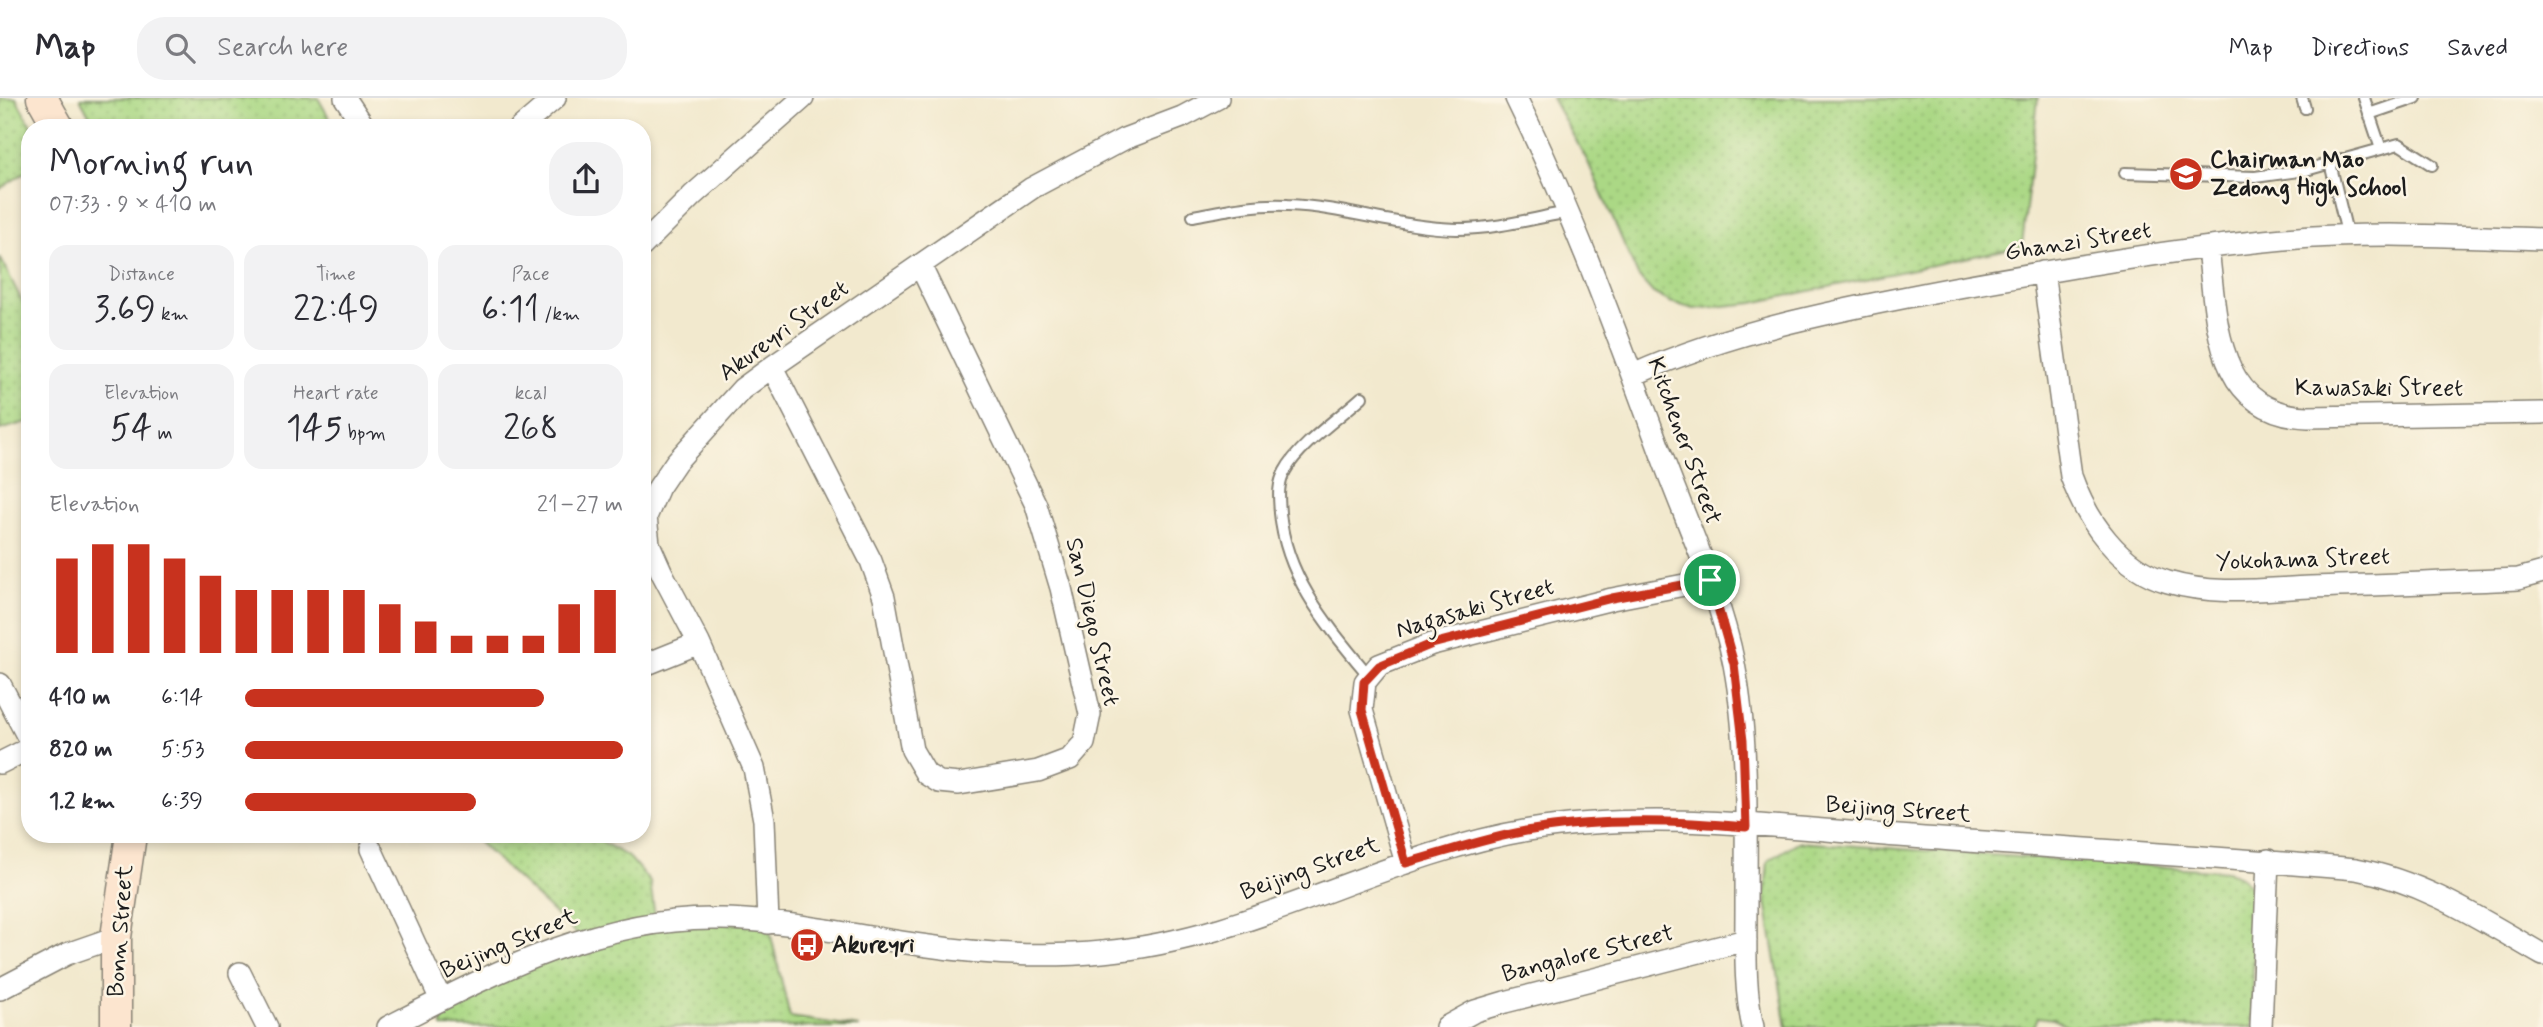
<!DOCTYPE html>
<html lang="en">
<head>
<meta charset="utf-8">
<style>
	body { margin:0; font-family:Mynerve,sans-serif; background:#f2f2f3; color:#2b2b33; height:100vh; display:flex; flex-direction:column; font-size:26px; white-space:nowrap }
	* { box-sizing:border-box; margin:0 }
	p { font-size:23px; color:#7c7c81 }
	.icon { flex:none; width:38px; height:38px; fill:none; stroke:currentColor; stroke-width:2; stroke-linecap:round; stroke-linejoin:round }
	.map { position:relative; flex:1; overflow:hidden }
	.details { position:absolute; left:21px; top:21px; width:630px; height:724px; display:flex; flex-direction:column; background:#fff; border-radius:28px; box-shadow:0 4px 10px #0003 }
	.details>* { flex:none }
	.pin { position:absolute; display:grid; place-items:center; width:60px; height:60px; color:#fff; margin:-30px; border:4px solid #fff; border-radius:50%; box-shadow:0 2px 7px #0007 }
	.round { display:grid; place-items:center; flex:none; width:74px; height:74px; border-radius:28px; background:#f2f2f3 }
	.summary { display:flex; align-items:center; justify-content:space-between; height:119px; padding:0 28px }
	h1 { font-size:38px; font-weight:600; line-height:52px }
	.figures { display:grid; grid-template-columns:repeat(3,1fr); gap:10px; height:119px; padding:7px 28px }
	.figures div { display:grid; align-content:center; border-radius:18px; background:#f2f2f3; text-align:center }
	.figures b { font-size:35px; font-weight:600 }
	.figures small { font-size:19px; font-weight:400 }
	.figures p { font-size:19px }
	.chart { height:196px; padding:14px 28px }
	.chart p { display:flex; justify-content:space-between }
	.chart svg { width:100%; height:126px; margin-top:7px; stroke:#c8321e; stroke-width:6 }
	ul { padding:0 28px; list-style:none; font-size:23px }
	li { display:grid; grid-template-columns:112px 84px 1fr; align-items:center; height:52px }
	li i { height:18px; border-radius:9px; background:#c8321e }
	header { display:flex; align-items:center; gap:42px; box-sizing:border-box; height:98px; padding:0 35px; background:#fff; border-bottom:2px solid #e1e1e2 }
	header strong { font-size:33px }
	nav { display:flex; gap:38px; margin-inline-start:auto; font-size:24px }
	.search { width:490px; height:63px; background:#f2f2f3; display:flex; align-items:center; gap:18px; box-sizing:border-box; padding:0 24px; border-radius:28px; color:#7c7c81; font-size:26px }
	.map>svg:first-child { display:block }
</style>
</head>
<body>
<header>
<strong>Map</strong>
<div class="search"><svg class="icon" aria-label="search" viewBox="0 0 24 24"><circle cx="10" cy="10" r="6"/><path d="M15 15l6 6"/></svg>Search here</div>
<nav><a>Map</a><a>Directions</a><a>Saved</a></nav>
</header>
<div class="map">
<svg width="2543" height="929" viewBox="0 0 2543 929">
	<defs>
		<pattern id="grass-dots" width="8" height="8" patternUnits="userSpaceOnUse" patternTransform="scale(1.75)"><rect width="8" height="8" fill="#abd885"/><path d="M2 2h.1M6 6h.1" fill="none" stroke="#93b972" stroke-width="1.8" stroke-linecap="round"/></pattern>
	</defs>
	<rect width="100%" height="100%" fill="#fcf5e5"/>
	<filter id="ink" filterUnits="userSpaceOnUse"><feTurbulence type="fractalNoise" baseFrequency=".0143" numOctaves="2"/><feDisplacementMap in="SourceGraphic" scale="14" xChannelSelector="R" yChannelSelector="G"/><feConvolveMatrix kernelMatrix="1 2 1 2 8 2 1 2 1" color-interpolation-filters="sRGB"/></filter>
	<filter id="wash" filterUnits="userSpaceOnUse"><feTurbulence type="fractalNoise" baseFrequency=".00686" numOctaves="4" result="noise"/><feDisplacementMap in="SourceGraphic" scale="28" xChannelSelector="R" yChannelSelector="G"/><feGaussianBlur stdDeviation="1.57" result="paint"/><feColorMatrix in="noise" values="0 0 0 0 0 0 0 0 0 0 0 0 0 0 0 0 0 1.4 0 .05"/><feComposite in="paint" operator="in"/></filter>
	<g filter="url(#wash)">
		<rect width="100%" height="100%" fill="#f2e9ce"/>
		<!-- grass -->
		<path fill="url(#grass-dots)" stroke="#647a50" stroke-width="2" d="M 0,0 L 16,0 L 32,30 L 30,30 L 30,71 L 0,91 Z
			M 80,0 L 318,0 L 335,30 L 96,30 Z
			M 1552,0 L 2038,0 L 2022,148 L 1753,205 L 1694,211 L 1670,204 L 1653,195 L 1638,178 L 1588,64 Z
			M 0,159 L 25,209 L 30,227 L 30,323 L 0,332 Z
			M 471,737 L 591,737 L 630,760 L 650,784 L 656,826 L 768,825 L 790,919 L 859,929 L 442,929 L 441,902 L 582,841 Z
			M 1798,744 L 2228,773 L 2242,780 L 2253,791 L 2253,929 L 2071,929 L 2053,921 L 2038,919 L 2034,929 L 1787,929 L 1765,798 L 1768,763 Z"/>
	</g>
	<g filter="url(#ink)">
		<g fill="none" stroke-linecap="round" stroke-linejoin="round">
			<!-- lane casing -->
			<g stroke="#878275" stroke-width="14">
				<path id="lane" d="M 2302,0 L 2305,10
					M 2364,0 L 2381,51
					M 2369,16 L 2416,0
					M 2330,65 L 2348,139
					M 2125,75 L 2255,79 L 2306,72 L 2399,46 L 2432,67
					M 1193,118 C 1225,112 1256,105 1288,107 C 1345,109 1400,130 1457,131 C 1495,131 1531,121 1568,114
					M 1362,299 C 1340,319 1298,348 1285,373 C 1277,387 1279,400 1280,415 C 1286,481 1329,529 1369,578"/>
			</g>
			<!-- street casing -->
			<g stroke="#878275" stroke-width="24">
				<path id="street" d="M 345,0 L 365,30
					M 1516,0 C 1574,117 1618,239 1663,361 C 1688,428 1720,496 1734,566 C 1749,645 1746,728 1746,808 C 1746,848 1744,890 1753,929
					M 520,30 L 555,0
					M 642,148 L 693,97 L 803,0
					M 2208,151 C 2217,221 2214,315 2308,319 L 2543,315
					M 2043,174 L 2071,378 C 2087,423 2119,470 2168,484 C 2214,498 2263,491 2310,489 C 2380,487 2449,484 2518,481 L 2543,474
					M 772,269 L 871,463 L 884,499 L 912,652 L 926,676 L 939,684 L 959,686 L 1038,673 L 1070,661 L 1084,645 L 1090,616 L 1061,490 L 1036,407 L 920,167
					M 1633,277 C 1736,231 1848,210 1959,189 C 2066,170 2175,151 2284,141 C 2370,134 2457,138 2543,141
					M 642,568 L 699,545
					M 0,586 L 30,643
					M 0,665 L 30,650
					M 371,751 L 441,902
					M 1406,765 L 1362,612 L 1365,584 L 1379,567 L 1432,546 L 1612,501 L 1710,482
					M 768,825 L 764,722 L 754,670 L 699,545 L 662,475 L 649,446 L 646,419 L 659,389 L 676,364 L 742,291 L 772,269 L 1032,90 L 1124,41 L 1182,19 L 1218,0
					M 240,875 L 267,929
					M 0,891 L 67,856 L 116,839
					M 388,929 C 493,875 600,818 721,821 C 788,822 854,838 921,847 C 981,856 1042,860 1102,854 C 1251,842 1383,756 1529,732 C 1655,712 1785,730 1912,739 C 2060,750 2208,758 2356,771 C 2425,784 2482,822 2543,857
					M 1446,929 L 1475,913 L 1505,904 L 1746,842
					M 2261,929 L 2268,762"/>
			</g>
			<!-- secondary casing -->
			<g stroke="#878275" stroke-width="33">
				<path id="secondary" d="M 42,0 L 59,30
					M 116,929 L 116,839 L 131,737"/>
			</g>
			<!-- lane -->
			<use href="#lane" stroke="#fff" stroke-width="10"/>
			<!-- street -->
			<use href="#street" stroke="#fff" stroke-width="21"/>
			<!-- secondary -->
			<use href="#secondary" stroke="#fce5cf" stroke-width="30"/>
		</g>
	</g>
	<g fill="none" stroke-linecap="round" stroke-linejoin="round" filter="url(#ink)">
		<!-- route casing -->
		<g stroke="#fff" stroke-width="14">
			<path id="route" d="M 1710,482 L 1734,566 L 1743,643 L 1746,729 C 1673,722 1599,720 1526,733 C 1486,740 1446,754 1406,765 L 1362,612 L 1364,584 L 1379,568 L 1432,546 L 1612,500 Z"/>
		</g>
		<!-- route -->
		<use href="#route" stroke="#c8321e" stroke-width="9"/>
	</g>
	<!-- icons -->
	<defs>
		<g id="school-disc" transform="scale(1.75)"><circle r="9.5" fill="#c8321e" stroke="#fcf5e5"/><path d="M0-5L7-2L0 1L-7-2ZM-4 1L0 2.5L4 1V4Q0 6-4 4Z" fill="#fff"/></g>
		<g id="bus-disc" transform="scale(1.75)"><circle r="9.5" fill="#c8321e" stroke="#fcf5e5"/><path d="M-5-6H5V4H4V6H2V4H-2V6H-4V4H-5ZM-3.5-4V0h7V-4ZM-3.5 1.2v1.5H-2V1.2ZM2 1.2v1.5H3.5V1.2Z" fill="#fff"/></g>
	</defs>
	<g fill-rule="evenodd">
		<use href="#school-disc" x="2186" y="76"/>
		<use href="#bus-disc" x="807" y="847"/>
	</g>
	<g text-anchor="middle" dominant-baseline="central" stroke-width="5" stroke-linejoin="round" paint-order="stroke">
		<!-- poi labels -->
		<g font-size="24" font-weight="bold" fill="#1c1c1c" stroke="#fcf5e5" text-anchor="start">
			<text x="2210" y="62">Chairman Mao<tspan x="2210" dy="28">Zedong High School</tspan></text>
			<text x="832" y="847">Akureyri</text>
		</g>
		<!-- street labels -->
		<g font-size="24" fill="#1c1c1c" stroke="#fcf5e5">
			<text transform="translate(2078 144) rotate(-9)">Ghanzi Street</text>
			<text transform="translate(784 233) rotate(-36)">Akureyri Street</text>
			<text x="2379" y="290">Kawasaki Street</text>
			<text transform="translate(1684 343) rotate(70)">Kitchener Street</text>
			<text transform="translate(2303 462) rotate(-2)">Yokohama Street</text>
			<text transform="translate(1475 511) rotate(-16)">Nagasaki Street</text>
			<text transform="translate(1092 524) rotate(77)">San Diego Street</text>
			<text transform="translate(1898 712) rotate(4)">Beijing Street</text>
			<text transform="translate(1310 771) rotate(-20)">Beijing Street</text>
			<text transform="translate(121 833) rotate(-86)">Bonn Street</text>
			<text transform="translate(509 846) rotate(-23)">Beijing Street</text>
			<text transform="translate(1588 856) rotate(-14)">Bangalore Street</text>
		</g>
	</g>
</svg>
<div class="pin" style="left:1710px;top:482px;background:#1e9e55"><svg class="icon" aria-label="arrive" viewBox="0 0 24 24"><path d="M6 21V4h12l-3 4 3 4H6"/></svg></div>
<section class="details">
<div class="summary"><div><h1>Morning run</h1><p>07:33 · 9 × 410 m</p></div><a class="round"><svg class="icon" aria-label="share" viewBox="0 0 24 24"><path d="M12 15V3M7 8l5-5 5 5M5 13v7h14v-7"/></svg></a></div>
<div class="figures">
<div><p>Distance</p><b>3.69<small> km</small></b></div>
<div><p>Time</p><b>22:49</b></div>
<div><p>Pace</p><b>6:11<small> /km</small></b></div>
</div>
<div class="figures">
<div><p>Elevation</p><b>54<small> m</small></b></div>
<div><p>Heart rate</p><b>145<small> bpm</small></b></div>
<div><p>kcal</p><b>268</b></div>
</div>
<div class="chart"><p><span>Elevation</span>21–27 m</p>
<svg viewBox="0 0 160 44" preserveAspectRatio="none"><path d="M5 44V11M15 44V6M25 44V6M35 44V11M45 44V17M55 44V22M65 44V22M75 44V22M85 44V22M95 44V27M105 44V33M115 44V38M125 44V38M135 44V38M145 44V27M155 44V22"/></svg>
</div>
<ul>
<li><b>410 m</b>6:14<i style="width:79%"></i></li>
<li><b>820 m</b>5:53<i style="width:100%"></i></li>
<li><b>1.2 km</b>6:39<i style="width:61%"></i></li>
</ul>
</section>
</div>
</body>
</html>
